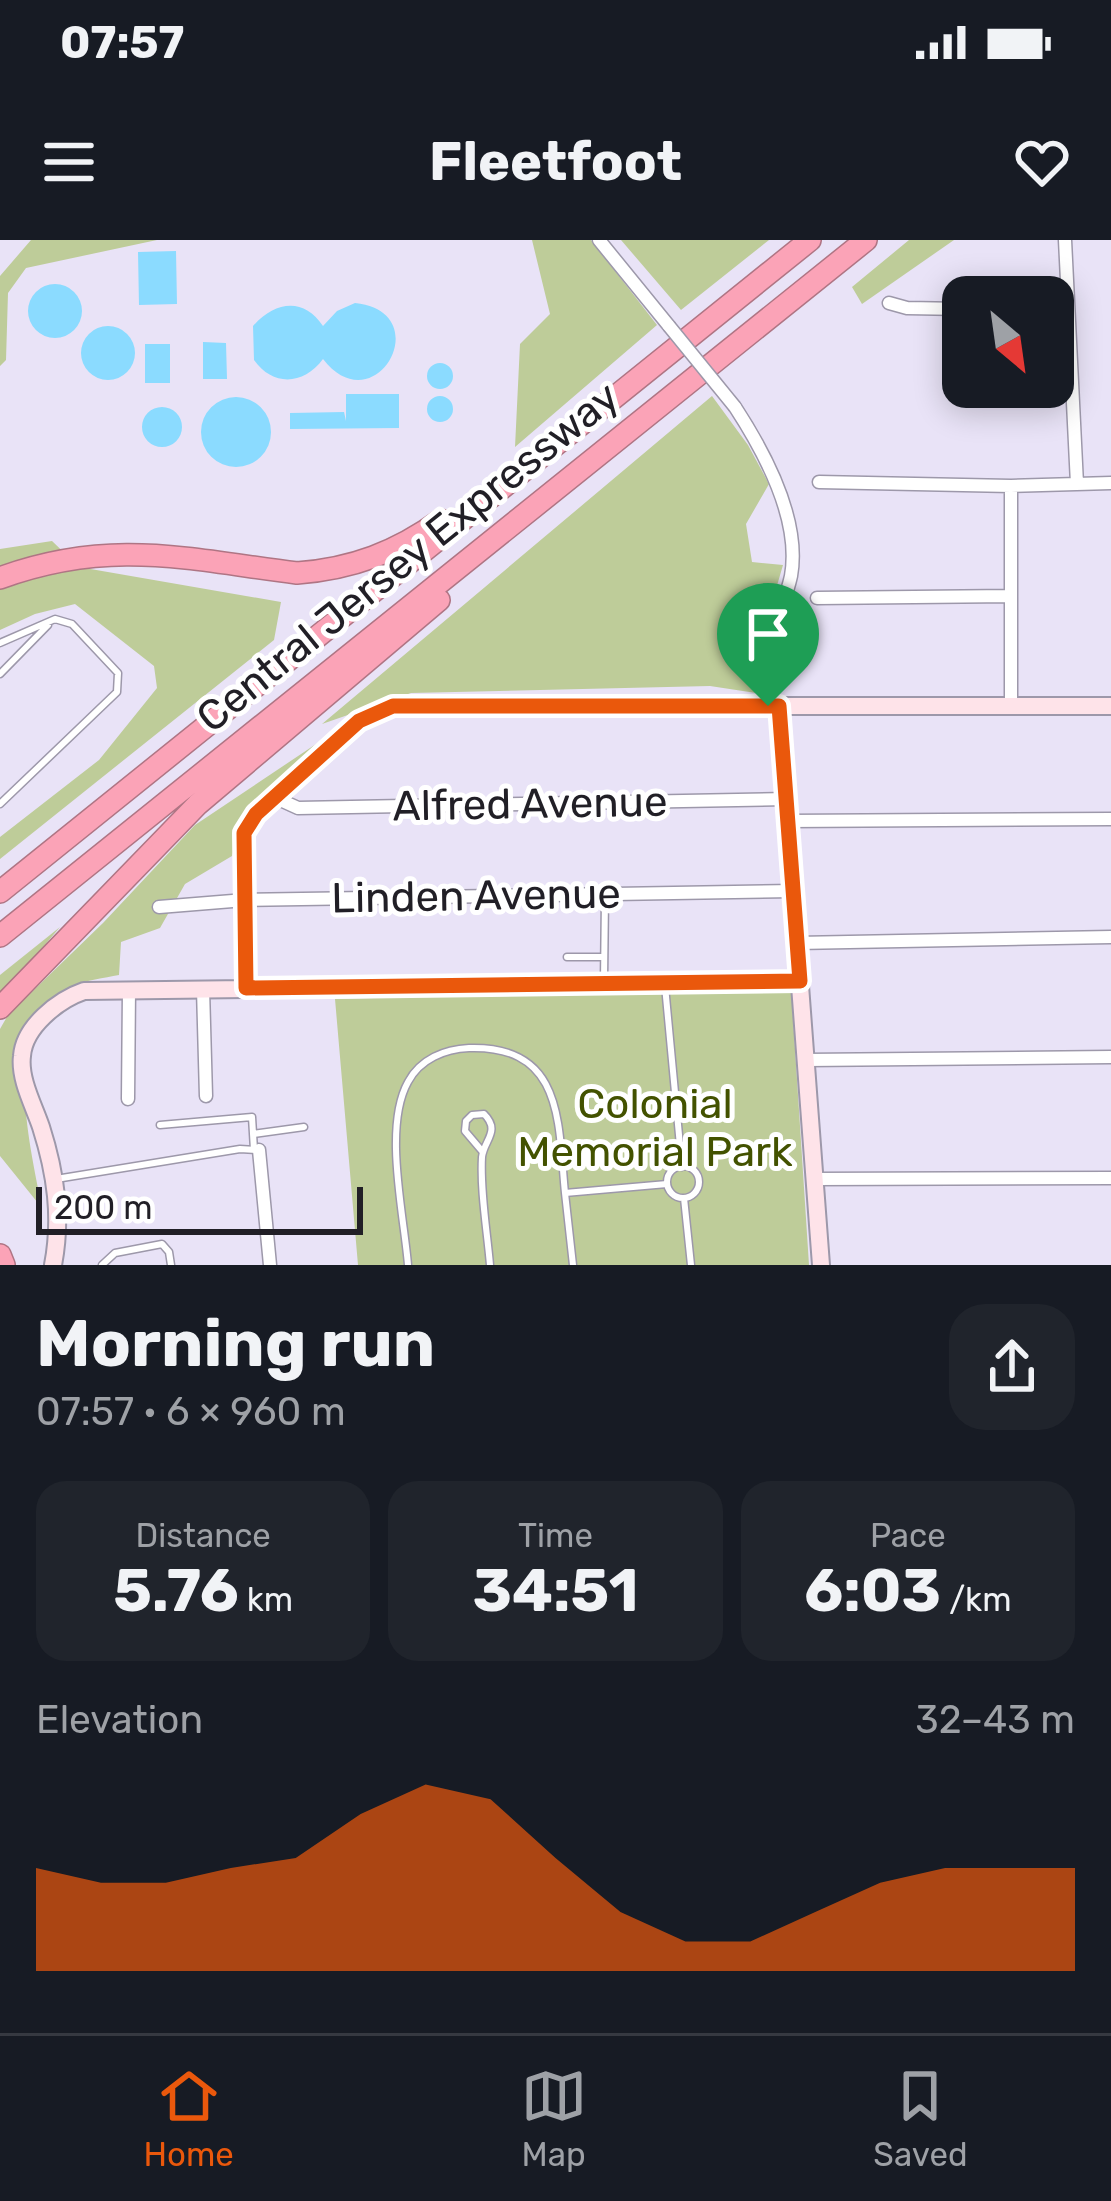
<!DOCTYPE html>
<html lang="en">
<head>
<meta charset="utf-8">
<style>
	body { margin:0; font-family:Rubik,sans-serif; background:#20242c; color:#f1f3f6; height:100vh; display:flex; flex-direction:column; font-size:45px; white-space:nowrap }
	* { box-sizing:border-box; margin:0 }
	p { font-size:39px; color:#9ea1a6 }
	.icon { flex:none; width:66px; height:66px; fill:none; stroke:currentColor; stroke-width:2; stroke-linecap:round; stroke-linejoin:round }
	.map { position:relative; height:1025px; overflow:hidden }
	.side { display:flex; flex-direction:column; background:#171b24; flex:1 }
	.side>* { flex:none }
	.needle { width:78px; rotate:151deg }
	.controls { position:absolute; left:942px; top:36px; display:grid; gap:24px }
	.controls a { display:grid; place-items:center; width:132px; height:132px; border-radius:24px; background:#171b24; box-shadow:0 6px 30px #0003; font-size:60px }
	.scale { position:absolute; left:36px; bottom:30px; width:327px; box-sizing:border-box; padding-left:12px; border:6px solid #211f26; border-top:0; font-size:33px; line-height:42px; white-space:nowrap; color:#211f26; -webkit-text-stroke:9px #fff; paint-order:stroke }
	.pin { position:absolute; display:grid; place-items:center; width:102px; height:102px; color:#fff; margin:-123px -51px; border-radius:50% 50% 50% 0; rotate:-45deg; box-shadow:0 0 12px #0007 }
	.pin .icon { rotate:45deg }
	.round { display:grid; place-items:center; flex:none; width:126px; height:126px; border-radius:36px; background:#20242c }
	.summary { display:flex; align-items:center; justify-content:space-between; height:204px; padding:0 36px }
	h1 { font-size:66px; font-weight:700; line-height:90px }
	.stats { display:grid; grid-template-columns:repeat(3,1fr); gap:18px; height:204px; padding:12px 36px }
	.stats div { display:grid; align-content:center; border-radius:30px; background:#20242c; text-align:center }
	.stats b { font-size:60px; font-weight:700 }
	.stats small { font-size:33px; font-weight:400 }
	.stats p { font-size:33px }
	.chart { height:336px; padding:24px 36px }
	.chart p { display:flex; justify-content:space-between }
	.chart svg { width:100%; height:216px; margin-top:12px; fill:#ea580c; opacity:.7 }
	.status { display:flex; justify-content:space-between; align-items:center; height:84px; padding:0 60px; background:#171b24; direction:ltr }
	.status svg { height:33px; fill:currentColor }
	header { display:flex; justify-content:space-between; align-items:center; height:156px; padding:0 36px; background:#171b24; font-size:54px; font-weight:700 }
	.tabs { display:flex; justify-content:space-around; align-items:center; height:168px; border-top:3px solid #363941; background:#171b24; font-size:33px; color:#9ea1a6 }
	.tabs a { display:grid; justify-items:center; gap:6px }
	.tabs .current { color:#ea580c }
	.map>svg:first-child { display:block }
</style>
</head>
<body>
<div class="status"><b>07:57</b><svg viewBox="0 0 49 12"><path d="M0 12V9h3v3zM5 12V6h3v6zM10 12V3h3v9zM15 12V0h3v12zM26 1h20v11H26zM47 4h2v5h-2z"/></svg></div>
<header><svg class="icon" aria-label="menu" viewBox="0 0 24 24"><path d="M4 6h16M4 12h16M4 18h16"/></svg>Fleetfoot<svg class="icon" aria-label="heart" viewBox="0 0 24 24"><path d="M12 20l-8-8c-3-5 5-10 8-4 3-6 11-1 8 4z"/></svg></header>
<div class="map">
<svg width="1111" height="1025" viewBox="0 0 1111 1025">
	<rect width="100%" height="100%" fill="#e9e3f7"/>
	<!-- green -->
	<path fill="#becc99" d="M 31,0 L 157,0 L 26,28 L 8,53 L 6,120 L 0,126 L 0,36 Z
		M 532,0 L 591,0 L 657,85 L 515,207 L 520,104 L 550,74 Z
		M 621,0 L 769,0 L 681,70 Z
		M 909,0 L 954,0 L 862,64 L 852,47 Z
		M 712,156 L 748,205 L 769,244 L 746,284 L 752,322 L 783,325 L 760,404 L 756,453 L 710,446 L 411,453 L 322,484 Z
		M 52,301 L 79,327 L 281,362 L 274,400 L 0,619 L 0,597 L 99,520 L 157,448 L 154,426 L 75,364 L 35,374 L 0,390 L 0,309 Z
		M 322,500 L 241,579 L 232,616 L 185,644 L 160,688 L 121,702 L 119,735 C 104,738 86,740 72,746 C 0,785 28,896 42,968 L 0,916 L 0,789 L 8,775 L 103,683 L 195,585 Z
		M 60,687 L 0,758 L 0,735 Z
		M 791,747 L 809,1025 L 358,1025 L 335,759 Z"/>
	<!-- water -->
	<path fill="#8bdbff" d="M 176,11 L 177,64 L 139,65 L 138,12 Z
		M28 71a27 27 0 1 1 54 0a27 27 0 1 1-54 0Z
		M 355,63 C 439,72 375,186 323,119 C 304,145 273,147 254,120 L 253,86 C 275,61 304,57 323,86 L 337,71 Z
		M81 113a27 27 0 1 1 54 0a27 27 0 1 1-54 0Z
		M 203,102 L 226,103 L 227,139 L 203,139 Z
		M 145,104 L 170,104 L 170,143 L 145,143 Z
		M427 136a13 13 0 1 1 26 0a13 13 0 1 1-26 0Z
		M 346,154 L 399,154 L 399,188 L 290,189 L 290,173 L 344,172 L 346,181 Z
		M427 169a13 13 0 1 1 26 0a13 13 0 1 1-26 0Z
		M201 192a35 35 0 1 1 70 0a35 35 0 1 1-70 0Z
		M142 187a20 20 0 1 1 40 0a20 20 0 1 1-40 0Z"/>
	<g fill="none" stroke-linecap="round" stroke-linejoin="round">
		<!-- lane casing -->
		<g stroke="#9d98aa" stroke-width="9">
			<path id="lane" d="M 0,403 L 55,379 L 72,384 L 118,433 L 117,452 L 0,564
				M 0,434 L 48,385
				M 567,717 L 604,717
				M 604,740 L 605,657
				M 665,746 L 682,927
				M 160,885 L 252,877 L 254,910
				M 253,894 L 304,887
				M 482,911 L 465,891 L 466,881 L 472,875 L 484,874 C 501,891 484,900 482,917 C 480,951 487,990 490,1025
				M667 942a16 16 0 1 1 32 0a16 16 0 1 1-32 0Z
				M 56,939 L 240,909 L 257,910
				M 565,953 L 573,1025
				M 684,958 L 691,1025
				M 102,1025 L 115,1013 L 162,1004 L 169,1012 L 171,1025
				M 408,1025 C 404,975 383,887 408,842 C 420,819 445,809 469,808 C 564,805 558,883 565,953 L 667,944"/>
		</g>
		<!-- street casing -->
		<g stroke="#9d98aa" stroke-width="15">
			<path id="street" d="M 599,0 L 669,86
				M 1065,0 L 1077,244
				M 889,63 L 907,68 L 963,69
				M 735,167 C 765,213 801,280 791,336 C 785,364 771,390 767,418 C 764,433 767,450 768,466
				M 819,242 L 1011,246 L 1111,243
				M 817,358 L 1011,356
				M 1011,466 L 1011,246
				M 276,558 L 298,568 L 786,559
				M 788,581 L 1111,579
				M 159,667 L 245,660 L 793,651
				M 797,703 L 1111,697
				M 203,749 L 206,856
				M 246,749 L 800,741
				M 806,820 L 1111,817
				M 128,859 L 129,750
				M 259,910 L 270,1025
				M 815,939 L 1111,938"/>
		</g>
		<!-- secondary casing -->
		<g stroke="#9d98aa" stroke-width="20">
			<path id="secondary" d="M 779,466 L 821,1025
				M 53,1025 C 62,978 56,934 41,887 C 34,866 19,839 22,816 C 24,787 58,760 84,751 L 246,749 L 244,593 L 256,574 L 359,480 L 393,466 L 1111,466"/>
		</g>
		<!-- highway casing -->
		<g stroke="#af7584" stroke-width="24">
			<path id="highway" d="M 0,338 C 110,298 186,319 297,333 C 352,329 397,312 441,280
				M 0,652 L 810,0
				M 0,696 L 866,0
				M 0,768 L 198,564 L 439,360
				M 0,1015 L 4,1025"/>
		</g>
		<!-- lane -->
		<use href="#lane" stroke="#fff" stroke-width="6"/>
		<!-- street -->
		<use href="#street" stroke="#fff" stroke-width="12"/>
		<!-- secondary -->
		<use href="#secondary" stroke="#fee3e9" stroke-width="16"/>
		<!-- highway -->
		<use href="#highway" stroke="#fba3b7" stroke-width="21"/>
		<!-- street-bridge casing -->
		<g stroke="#9d98aa" stroke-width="15" stroke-linecap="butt">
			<path id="street-bridge" d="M 669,86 L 735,167"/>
		</g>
		<!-- street-bridge -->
		<use href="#street-bridge" stroke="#fff" stroke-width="12"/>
	</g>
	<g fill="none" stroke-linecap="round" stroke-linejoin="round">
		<!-- route casing -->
		<g stroke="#fff" stroke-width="24">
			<path id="route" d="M 393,466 L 779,466 L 800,741 L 246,748 L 244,593 L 256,574 L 359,481 Z"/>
		</g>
		<!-- route -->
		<use href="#route" stroke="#ea580c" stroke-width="15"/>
	</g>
	<g text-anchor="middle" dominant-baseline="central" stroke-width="10" stroke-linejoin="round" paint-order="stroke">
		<!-- street labels -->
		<g font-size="42" fill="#211f26" stroke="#fff">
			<text transform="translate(408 317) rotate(-39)">Central Jersey Expressway</text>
			<text transform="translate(530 564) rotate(-1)">Alfred Avenue</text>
			<text transform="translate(476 656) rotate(-1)">Linden Avenue</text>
		</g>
		<!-- park labels -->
		<g font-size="42" fill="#435200" stroke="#fff">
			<text x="655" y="864">Colonial<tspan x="655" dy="48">Memorial Park</tspan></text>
		</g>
	</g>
</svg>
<div class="controls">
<a><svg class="needle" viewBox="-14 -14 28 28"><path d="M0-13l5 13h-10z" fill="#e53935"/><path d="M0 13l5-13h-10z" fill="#9ea1a6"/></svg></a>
</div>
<div class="scale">200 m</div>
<div class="pin" style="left:768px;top:466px;background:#1e9e55"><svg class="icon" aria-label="arrive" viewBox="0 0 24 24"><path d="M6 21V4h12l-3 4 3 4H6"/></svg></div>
</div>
<section class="side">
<div class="summary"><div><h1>Morning run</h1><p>07:57 · 6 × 960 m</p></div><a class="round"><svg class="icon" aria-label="share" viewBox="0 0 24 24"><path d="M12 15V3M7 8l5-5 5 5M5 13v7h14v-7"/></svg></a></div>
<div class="stats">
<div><p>Distance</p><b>5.76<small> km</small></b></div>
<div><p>Time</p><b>34:51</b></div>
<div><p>Pace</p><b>6:03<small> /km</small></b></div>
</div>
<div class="chart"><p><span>Elevation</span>32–43 m</p>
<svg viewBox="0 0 160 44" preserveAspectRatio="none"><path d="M0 44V23L10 26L20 26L30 23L40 21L50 12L60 6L70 9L80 21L90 32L100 38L110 38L120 32L130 26L140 23L150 23L160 23V44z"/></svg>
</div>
</section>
<nav class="tabs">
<a class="current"><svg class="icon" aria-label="home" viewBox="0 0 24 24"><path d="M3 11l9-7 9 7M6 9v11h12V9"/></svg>Home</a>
<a><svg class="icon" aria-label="map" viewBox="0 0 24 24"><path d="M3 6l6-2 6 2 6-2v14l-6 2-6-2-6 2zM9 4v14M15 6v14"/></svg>Map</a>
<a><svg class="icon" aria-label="saved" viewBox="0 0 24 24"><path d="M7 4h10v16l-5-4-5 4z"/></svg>Saved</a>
</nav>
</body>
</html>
